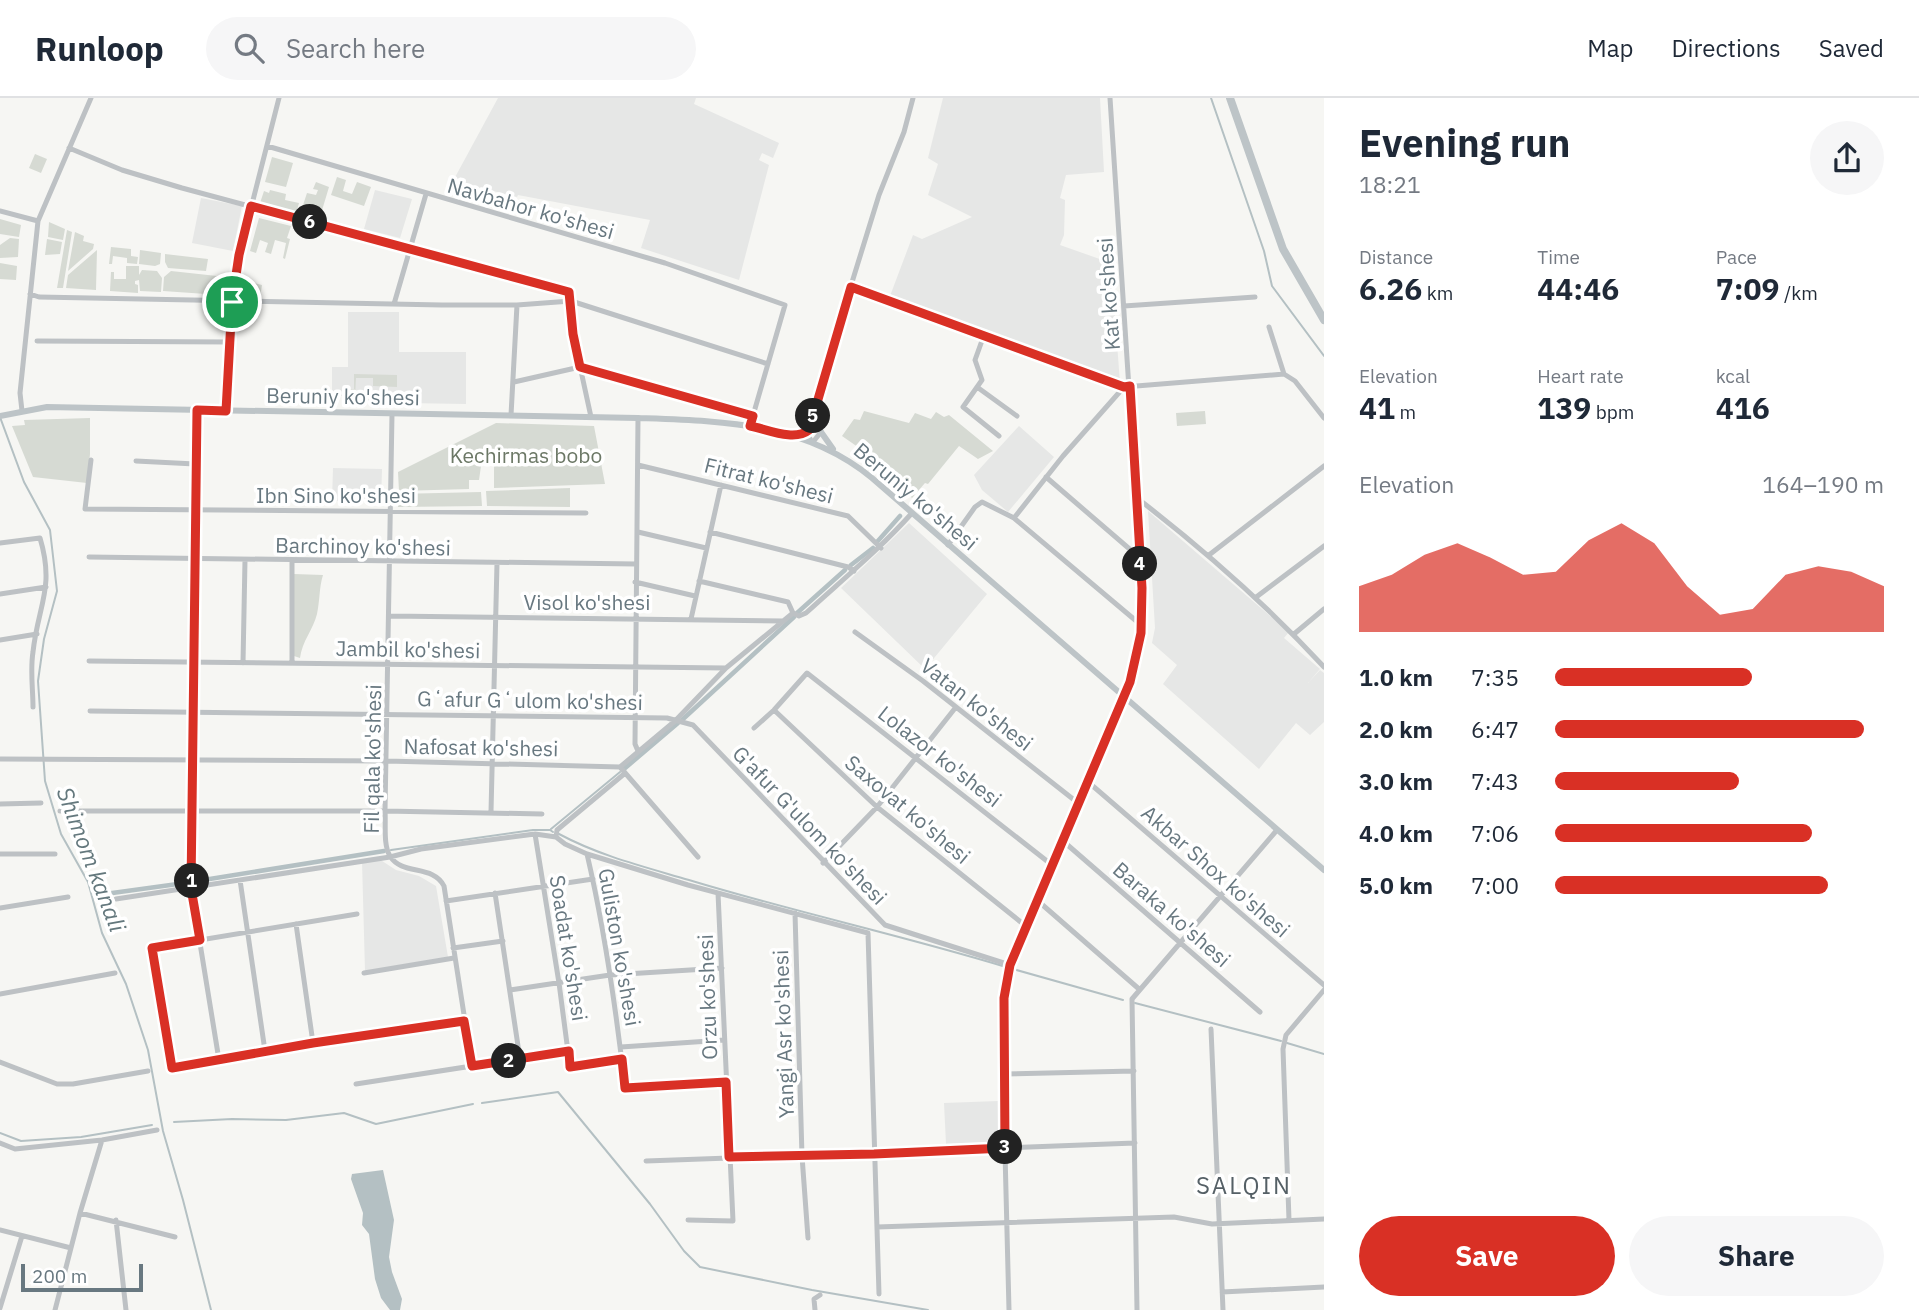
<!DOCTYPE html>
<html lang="en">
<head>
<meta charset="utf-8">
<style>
	body { margin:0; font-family:"IBM Plex Sans",sans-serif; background:#f6f6f7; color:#1f2937; height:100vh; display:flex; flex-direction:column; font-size:26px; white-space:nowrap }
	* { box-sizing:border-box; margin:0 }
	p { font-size:23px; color:#747a83 }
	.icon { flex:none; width:38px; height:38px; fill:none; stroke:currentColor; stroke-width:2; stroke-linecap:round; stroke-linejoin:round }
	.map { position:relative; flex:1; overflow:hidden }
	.sheet { display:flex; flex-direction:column; background:#fff; width:595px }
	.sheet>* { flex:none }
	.scale { position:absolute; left:21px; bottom:18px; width:122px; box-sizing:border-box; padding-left:7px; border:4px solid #687880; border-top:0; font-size:19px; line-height:24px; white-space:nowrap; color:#687880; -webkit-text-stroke:5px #fff; paint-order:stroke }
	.pin { position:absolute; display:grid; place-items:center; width:60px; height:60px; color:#fff; margin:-30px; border:4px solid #fff; border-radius:50%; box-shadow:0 2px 7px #0007 }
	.km { position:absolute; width:35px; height:35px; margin:-18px; border-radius:50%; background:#222; color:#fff; font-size:19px; line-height:35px; text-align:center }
	.round { display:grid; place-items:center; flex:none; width:74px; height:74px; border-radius:37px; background:#f6f6f7 }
	.headline { display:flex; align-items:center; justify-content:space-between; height:119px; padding:0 35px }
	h1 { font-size:38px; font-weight:700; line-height:52px }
	.figures { display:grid; grid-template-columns:repeat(3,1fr); gap:10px; height:119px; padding:7px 35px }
	.figures div { display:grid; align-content:center }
	.figures b { font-size:30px; font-weight:700 }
	.figures small { font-size:19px; font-weight:400 }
	.figures p { font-size:19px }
	.chart { height:196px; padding:14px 35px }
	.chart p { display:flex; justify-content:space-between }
	.chart svg { width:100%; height:126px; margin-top:7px; fill:#d93025; opacity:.7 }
	.action { display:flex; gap:14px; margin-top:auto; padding:14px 35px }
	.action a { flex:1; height:80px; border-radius:42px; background:#d93025; color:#fff; font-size:28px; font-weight:700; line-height:80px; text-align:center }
	.action a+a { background:#f6f6f7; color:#1f2937 }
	ul { padding:0 35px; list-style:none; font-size:23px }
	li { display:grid; grid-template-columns:112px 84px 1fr; align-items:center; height:52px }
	li i { height:18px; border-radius:9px; background:#d93025 }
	header { display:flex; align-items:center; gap:42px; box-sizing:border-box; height:98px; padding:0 35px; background:#fff; border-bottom:2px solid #e0e1e3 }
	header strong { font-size:33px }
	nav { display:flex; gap:38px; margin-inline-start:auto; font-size:24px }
	.search { width:490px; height:63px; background:#f6f6f7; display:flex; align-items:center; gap:18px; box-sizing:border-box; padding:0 24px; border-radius:38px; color:#747a83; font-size:26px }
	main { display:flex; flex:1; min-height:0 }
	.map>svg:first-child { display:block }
</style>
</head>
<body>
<header>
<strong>Runloop</strong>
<div class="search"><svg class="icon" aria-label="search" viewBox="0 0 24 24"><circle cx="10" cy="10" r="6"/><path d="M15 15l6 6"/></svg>Search here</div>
<nav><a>Map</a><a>Directions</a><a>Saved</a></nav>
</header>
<main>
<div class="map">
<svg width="1324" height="1212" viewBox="0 0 1324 1212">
	<rect width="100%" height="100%" fill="#f6f6f3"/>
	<!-- built -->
	<path fill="#e6e7e6" d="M 498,0 L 696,0 L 694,6 L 779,45 L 773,60 L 762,55 L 759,62 L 769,67 L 739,182 L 641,150 L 650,122 L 518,97 L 517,99 L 453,83 Z
		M 943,0 L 1100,0 L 1104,74 L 1066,77 L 1060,100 L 1065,102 L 1064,137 L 1060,147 L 1111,165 L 1120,285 L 890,198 L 913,137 L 922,141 L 972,119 L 928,97 L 938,66 L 928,60 Z
		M 375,92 L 412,101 L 400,140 L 364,131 Z
		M 201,100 L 242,108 L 233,153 L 192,145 Z
		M 348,214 L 399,214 L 399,254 L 466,254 L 466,306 L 343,304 L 342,298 L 332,298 L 332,269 L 348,269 Z
		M 1019,328 L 1054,359 L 1008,414 L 982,392 L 974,377 Z
		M 333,370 L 382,371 L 381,404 L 332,403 Z
		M 1148,413 L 1289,534 L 1284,540 L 1320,571 L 1308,585 L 1320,572 L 1324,575 L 1324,624 L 1310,637 L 1296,625 L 1259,671 L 1163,586 L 1177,567 L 1152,545 L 1155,530 Z
		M 909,425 L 987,496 L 925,571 L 841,490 Z
		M 379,761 L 396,772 L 419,778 L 436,788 L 448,859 L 365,873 L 362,763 Z
		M 998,1003 L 999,1044 L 946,1046 L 944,1005 Z"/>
	<!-- green -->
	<path fill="#d6dad3" d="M 35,56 L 47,61 L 41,75 L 29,70 Z
		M 272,59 L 293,65 L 286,89 L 265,84 Z
		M 337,79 L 346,82 L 343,93 L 352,96 L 357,84 L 371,89 L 364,108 L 331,97 Z
		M 316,84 L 329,89 L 320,119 L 301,113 L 307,95 L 316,97 L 318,92 L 313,91 Z
		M 270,92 L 286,96 L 285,102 L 299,105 L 296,116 L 260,105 L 264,93 L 269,95 Z
		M 259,120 L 291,128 L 287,140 L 290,141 L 285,161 L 283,160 L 286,145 L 275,142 L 271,156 L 265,154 L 268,145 L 260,142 L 256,155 L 250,153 Z
		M 0,121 L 21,127 L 19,139 L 0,136 Z
		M 49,124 L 65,131 L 63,142 L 48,139 Z
		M 67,132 L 72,134 L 63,190 L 57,190 Z
		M 75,134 L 84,138 L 83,143 L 94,146 L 93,151 L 68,173 Z
		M 10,140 L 19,141 L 18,159 L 0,160 L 0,147 Z
		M 47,141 L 62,144 L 60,156 L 45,157 Z
		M 111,149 L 131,151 L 131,158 L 138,159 L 137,166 L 127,165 L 127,160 L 113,158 L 112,166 L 109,166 Z
		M 97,152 L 96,192 L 66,190 L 68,177 Z
		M 140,152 L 161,155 L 160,166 L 155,168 L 139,166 Z
		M 165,156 L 208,161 L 206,173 L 168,170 L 165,164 Z
		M 0,165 L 17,168 L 16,182 L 0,181 Z
		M 126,168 L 139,168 L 139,177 L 142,172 L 157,173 L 162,180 L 161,194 L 140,193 L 139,182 L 135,183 L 135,186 L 138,187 L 138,195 L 110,193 L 111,174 L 114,174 L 114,181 L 126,181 Z
		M 171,173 L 217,178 L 218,191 L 207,192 L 206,196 L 163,193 L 164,179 Z
		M 246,183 L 262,187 L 260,200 L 250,199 L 250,195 L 244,194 Z
		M 354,276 L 397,277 L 397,289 L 373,288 L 373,280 L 356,280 L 355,300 L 399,301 L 399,304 L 343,303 L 343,291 L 354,291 Z
		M 864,313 L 909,325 L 915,315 L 931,321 L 936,314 L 944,319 L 949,317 L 993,353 L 978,361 L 959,348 L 928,386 L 925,385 L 912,400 L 875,361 L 842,338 L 854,321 L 860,322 Z
		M 1205,313 L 1206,326 L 1177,328 L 1176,315 Z
		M 90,320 L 90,356 L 87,385 L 33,379 L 12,328 L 25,327 L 24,322 Z
		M 496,325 L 594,328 L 605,386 L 494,390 L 494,361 L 482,361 L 479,382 L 469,382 L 469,391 L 399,393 L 398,374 Z
		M 570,390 L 570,409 L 487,408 L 486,393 Z
		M 481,394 L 482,408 L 398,409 L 397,396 Z
		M 294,476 L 323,477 C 319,490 320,502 317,516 C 313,532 302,543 300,560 L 294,558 Z"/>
	<!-- water -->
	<path fill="#b4c0c3" d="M 383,1072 L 394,1122 L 389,1159 L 392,1174 L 402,1201 L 400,1212 L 390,1212 L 381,1200 L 375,1181 L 369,1136 L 362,1127 L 363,1115 L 351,1081 L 352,1076 Z"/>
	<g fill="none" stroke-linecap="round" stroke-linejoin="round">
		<!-- stream -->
		<path stroke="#b4c0c3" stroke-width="2" d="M 1211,0 L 1264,153 L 1272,188 L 1324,258
			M 0,319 L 24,384 L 50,432 L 57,493 L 44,541 L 38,583 L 45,683 L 61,736 L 88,784 L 102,835 L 126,886 L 148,952 L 163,1033 L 183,1102 L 211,1212
			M 551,731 L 620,674
			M 559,736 C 600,758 645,769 689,782 C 794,814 901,837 1006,869
			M 391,752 L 533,732 L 550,732 L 553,734
			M 1013,871 L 1123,902
			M 1135,905 L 1281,943
			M 1287,945 L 1324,956
			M 482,1005 L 558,994 L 650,1106 L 684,1153 L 700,1169 L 812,1192 L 928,1212
			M 174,1024 L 232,1021 L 286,1022 L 344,1015 L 376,1026 L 473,1006
			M 0,1035 L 21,1043 L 81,1039 L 152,1027"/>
		<!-- canal -->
		<path stroke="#b4c0c3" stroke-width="4.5" d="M 877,444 L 900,418
			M 851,467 L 873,450
			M 797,515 L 845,472
			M 682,622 L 794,519
			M 624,671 L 678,625
			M 191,784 L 384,753
			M 105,796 L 185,785"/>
		<!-- minor -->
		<path stroke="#bdc1c4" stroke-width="5" d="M 267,48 L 665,165 L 785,207 L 750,328
			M 69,50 L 122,72 L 182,90 L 569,194 L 573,236 L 591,319
			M 0,113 L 38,123
			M 851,189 L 1124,289 L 1284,276
			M 30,196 L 39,199 L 442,207 L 517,207 L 571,203 L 768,266
			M 394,206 L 426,96
			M 1124,208 L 1255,199
			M 1269,229 L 1284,276
			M 984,237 L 975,262 L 982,282 L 963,309 L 999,338
			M 37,243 L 231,244
			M 1284,276 L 1295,283 L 1324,320
			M 514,284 L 580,269 L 753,318
			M 977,289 L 1017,318
			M 197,312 L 194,412 L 196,461 L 194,713 L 191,790 L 219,962
			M 22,313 L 20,295 L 38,123 L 91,0
			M 226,313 L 232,204 L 239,157 L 279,0
			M 392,316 L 385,713 C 386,726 383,747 390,758 C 402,778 433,766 444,788 L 472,968
			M 511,317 L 517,207
			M 638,320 L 635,646 L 638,653
			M 811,343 L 808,336 L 819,291 L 879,97 L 904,34 L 913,0
			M 813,344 L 821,334 L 818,306
			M 91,362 L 85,411 L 586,415
			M 136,363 L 195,366
			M 638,367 L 848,418 L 881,450
			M 1046,379 L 1140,460
			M 1137,400 C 1203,451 1267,507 1324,569
			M 1014,420 L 1063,358 L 1124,289
			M 638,434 L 706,450
			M 710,434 L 848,469 L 854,473
			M 0,445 L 40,440 C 55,490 38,507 33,554 C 30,572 33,591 33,609
			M 948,447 L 975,409 L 982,404 L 1014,420 L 1141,527
			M 1209,457 L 1324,368
			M 89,459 L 636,466
			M 699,483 L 788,504 L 793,515
			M 635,484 L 695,498
			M 0,496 L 46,489
			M 1255,500 L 1324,448
			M 390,518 L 783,523
			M 691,521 L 721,387
			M 855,534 L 923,583 L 1078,705
			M 1294,536 L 1324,511
			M 0,542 L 37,536
			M 89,563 L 726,570
			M 243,565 L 245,462
			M 292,565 L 292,463
			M 774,612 L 877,709 L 1027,829
			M 90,613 L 667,620 L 693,627 L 885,827 L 1010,867
			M 754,630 L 774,612 L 807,575 L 1052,767
			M 0,661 L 387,663 L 620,669
			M 620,669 L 675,623 L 726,570 L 793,515 L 799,518 L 806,515 C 842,482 879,452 912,415
			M 620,669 L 698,759
			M 1087,683 L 1324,887
			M 0,706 L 41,705
			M 60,713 L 385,713 L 542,716
			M 491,714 L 497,465
			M 535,736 L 559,885 L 570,969 L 622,961
			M 556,739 L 557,732 L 624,676
			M 1063,743 L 1260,914
			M 0,756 L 55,756
			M 587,756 C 605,833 616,911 625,990 L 726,984
			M 823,765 L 877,709 L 956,609
			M 240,782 L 265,953
			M 495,795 L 520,961
			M 116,801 L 390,759 L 421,751 L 535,736 L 556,739 L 565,746 L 587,756 L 688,787 L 868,835 L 879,1196
			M 446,803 L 593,781
			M 1038,803 L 1139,891
			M 0,810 L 68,799
			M 795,815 L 802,1058 L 808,1140
			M 357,816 L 152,850 L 172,970 L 313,945 L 464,923
			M 296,826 L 313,945
			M 453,850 L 503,843
			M 364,875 L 454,860
			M 510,892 L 610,877 L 722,870
			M 0,896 L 115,875
			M 1211,931 L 1223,1212
			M 621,949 L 724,942
			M 0,964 L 57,986 L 73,986 L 148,973
			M 1003,976 L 1134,973
			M 356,986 L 569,953
			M 0,1045 L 15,1051 L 102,1042 L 157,1032
			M 646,1063 L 1135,1045
			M 80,1115 L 175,1139
			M 116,1122 L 126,1212
			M 688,1122 L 733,1123 L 718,795
			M 1289,1122 L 1283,951 L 1286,937 L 1324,892
			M 877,1129 L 1174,1119 L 1212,1126 L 1324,1121
			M 0,1132 L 71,1150
			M 1222,1194 L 1324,1189
			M 0,1210 L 22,1138
			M 55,1212 L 80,1115 L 102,1042
			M 815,1212 L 814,1201 L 820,1197
			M 1009,1212 L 1003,976 L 1004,900 L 1010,867 L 1130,584 L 1141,535 L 1142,490 L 1110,0
			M 1137,1212 L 1132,901 L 1277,732"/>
		<!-- major -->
		<path stroke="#bdc4c7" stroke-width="6" d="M 0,318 L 47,309 L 638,320 C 722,323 804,324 872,380 L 1324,772
			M 821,334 L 833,351
			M 795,338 L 804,336 L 809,332"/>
		<!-- highway -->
		<path stroke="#bdc4c7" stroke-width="8" d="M 1230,0 L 1283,151 L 1324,222"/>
	</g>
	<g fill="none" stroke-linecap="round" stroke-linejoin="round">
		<!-- route casing -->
		<g stroke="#fff" stroke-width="14">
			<path id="route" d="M 251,108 L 569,194 L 573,236 L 580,269 L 753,318 L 750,328 C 767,331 794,344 809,332 L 851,189 L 1124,289 L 1130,288 L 1142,490 L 1141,535 L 1130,584 L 1010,867 L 1004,900 L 1005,1050 L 874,1056 L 729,1059 L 726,984 L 625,990 L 622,961 L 570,969 L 569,953 L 472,968 L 464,923 L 313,945 L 172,970 L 152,850 L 200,842 L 191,790 L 197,312 L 226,313 L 232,204 L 239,157 Z"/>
		</g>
		<!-- route -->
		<use href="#route" stroke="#d93025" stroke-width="9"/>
	</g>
	<g text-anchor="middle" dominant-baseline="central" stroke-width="7" stroke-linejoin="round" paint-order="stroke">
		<!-- street labels -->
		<g font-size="21" fill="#687880" stroke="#fff">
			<text transform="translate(531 110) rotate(16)">Navbahor ko'shesi</text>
			<text transform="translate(1108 196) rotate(-94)">Kat ko'shesi</text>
			<text transform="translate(343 298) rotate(1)">Beruniy ko'shesi</text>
			<text transform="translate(769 382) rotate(14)">Fitrat ko'shesi</text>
			<text x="336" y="397">Ibn Sino ko'shesi</text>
			<text transform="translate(916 398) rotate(40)">Beruniy ko'shesi</text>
			<text transform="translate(363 448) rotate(1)">Barchinoy ko'shesi</text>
			<text x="587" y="504">Visol ko'shesi</text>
			<text transform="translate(408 551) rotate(1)">Jambil ko'shesi</text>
			<text transform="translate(530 602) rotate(1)">Gʻafur Gʻulom ko'shesi</text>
			<text transform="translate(977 606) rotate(38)">Vatan ko'shesi</text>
			<text transform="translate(481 649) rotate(1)">Nafosat ko'shesi</text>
			<text transform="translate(940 658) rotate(38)">Lolazor ko'shesi</text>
			<text transform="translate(372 661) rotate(-89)">Fil qala ko'shesi</text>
			<text transform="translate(908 711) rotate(40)">Saxovat ko'shesi</text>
			<text transform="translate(810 727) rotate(46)">G'afur G'ulom ko'shesi</text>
			<text transform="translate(1216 773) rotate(41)">Akbar Shox ko'shesi</text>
			<text transform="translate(1172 816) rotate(41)">Baraka ko'shesi</text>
			<text transform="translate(620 849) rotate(80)">Guliston ko'shesi</text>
			<text transform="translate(569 850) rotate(81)">Soadat ko'shesi</text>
			<text transform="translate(707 899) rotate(-92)">Orzu ko'shesi</text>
			<text transform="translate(783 936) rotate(-92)">Yangi Asr ko'shesi</text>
		</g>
		<!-- park labels -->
		<g font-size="21" fill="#6c7866" stroke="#fff">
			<text x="526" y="357">Kechirmas bobo</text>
		</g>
		<!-- water labels -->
		<g font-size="23" font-style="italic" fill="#64787d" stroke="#fff">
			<text transform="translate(92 761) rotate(69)">Shimom kanali</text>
		</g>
		<!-- quarter labels -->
		<g font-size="24" letter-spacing="2" fill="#556066" stroke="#fff">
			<text x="1244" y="1087">SALQIN</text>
		</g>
	</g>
</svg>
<div class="scale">200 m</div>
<div class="pin" style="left:232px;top:204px;background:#1e9e55"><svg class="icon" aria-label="arrive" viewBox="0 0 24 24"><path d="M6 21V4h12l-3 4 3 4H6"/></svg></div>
<b class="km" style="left:192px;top:783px">1</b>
<b class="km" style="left:509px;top:963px">2</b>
<b class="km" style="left:1005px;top:1049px">3</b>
<b class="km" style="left:1140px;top:466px">4</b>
<b class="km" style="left:813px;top:318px">5</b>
<b class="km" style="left:310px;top:124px">6</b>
</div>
<section class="sheet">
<div class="headline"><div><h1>Evening run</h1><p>18:21</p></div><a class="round"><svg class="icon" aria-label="share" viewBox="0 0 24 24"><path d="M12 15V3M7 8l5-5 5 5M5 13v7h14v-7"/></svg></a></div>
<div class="figures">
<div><p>Distance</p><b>6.26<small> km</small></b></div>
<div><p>Time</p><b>44:46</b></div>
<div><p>Pace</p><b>7:09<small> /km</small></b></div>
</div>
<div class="figures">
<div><p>Elevation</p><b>41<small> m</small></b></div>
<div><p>Heart rate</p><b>139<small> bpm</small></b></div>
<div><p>kcal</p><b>416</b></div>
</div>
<div class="chart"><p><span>Elevation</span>164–190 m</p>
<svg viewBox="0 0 160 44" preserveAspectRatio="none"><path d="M0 44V28L10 24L20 17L30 13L40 18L50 24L60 23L70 12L80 6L90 13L100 28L110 38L120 36L130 24L140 21L150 23L160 28V44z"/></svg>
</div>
<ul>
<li><b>1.0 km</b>7:35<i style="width:60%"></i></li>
<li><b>2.0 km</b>6:47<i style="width:94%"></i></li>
<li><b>3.0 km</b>7:43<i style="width:56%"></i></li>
<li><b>4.0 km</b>7:06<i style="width:78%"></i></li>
<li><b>5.0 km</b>7:00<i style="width:83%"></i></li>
</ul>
<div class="action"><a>Save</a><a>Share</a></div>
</section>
</main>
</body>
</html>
